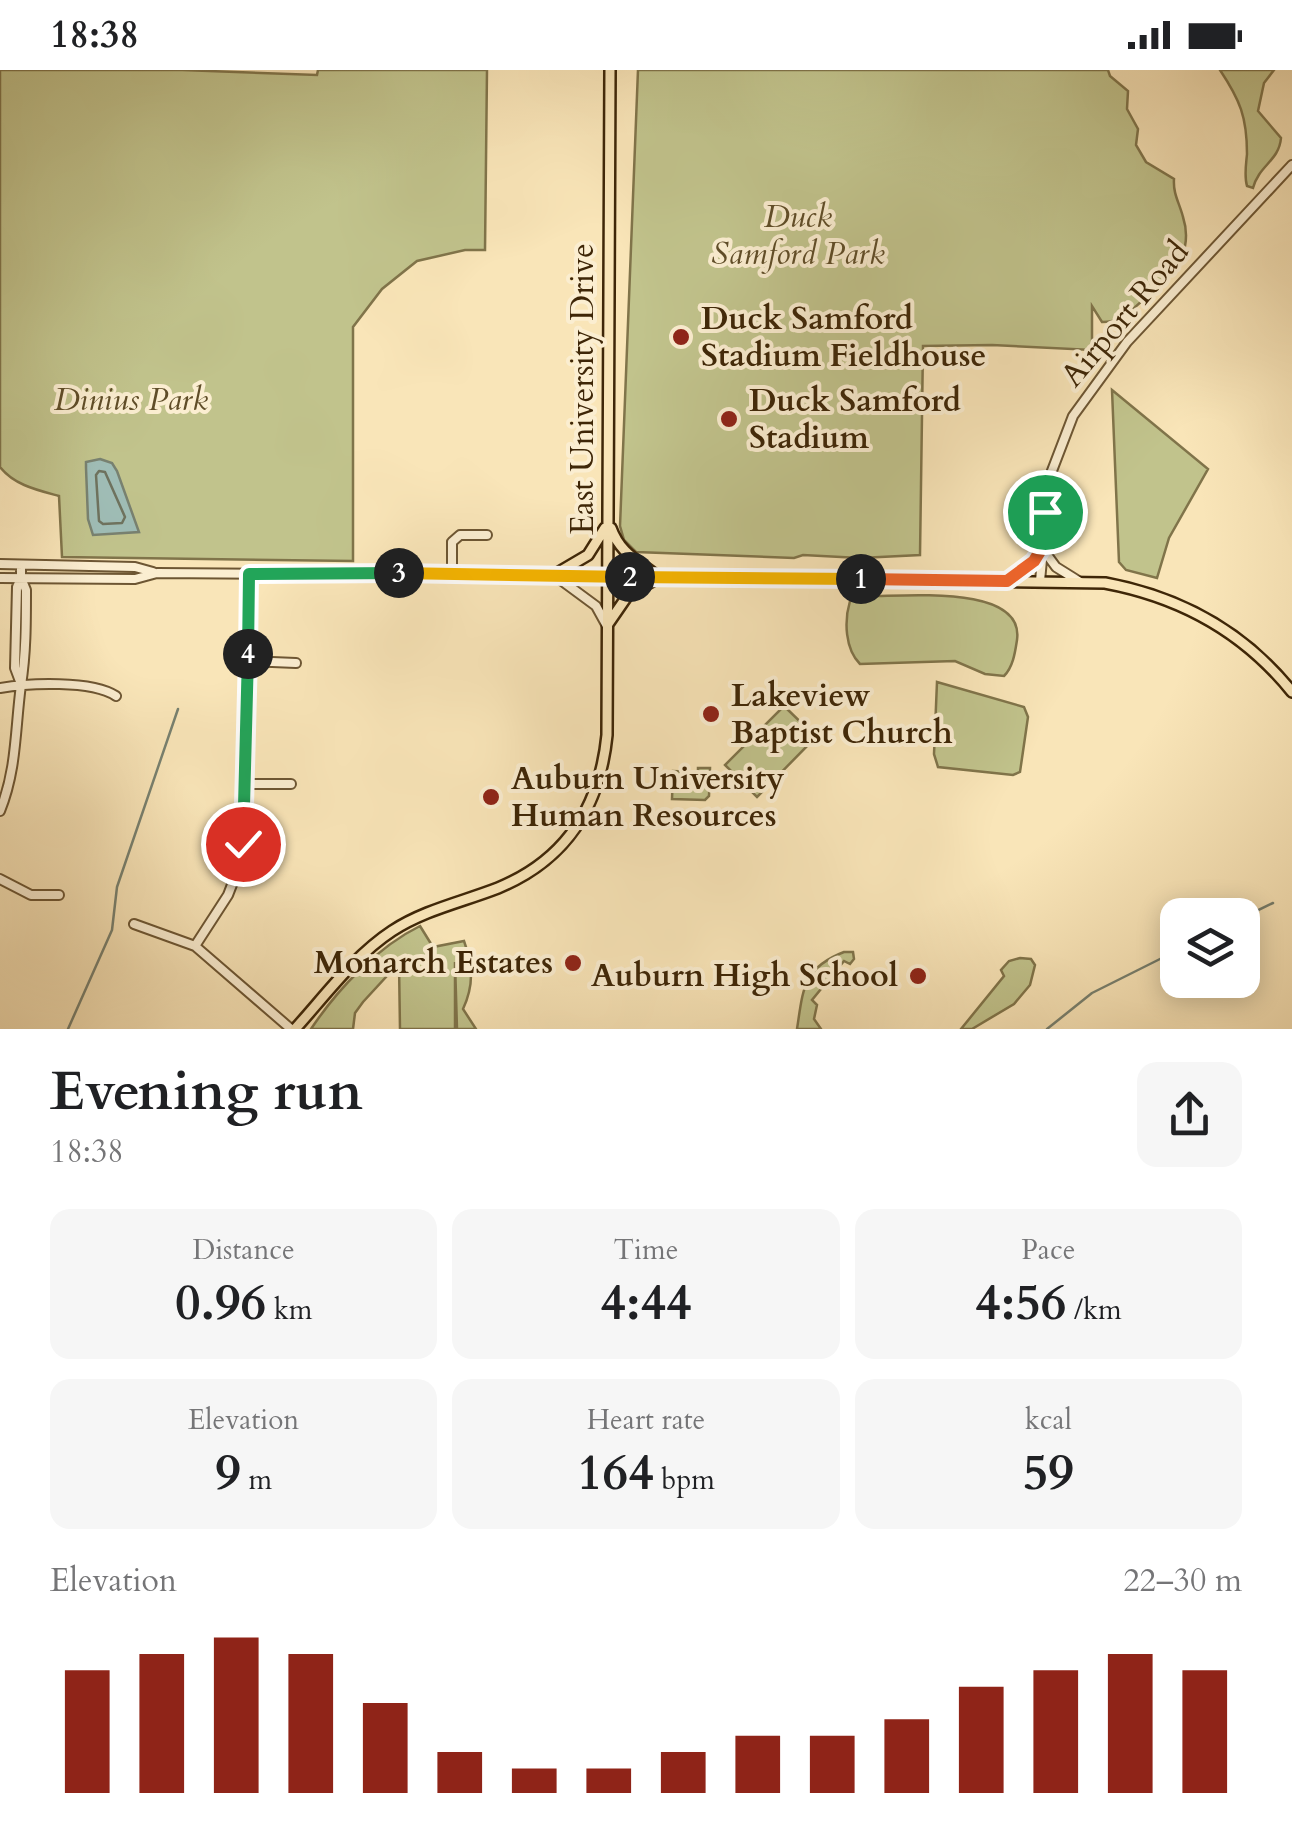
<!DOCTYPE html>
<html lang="en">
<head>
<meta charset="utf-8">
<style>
	body { margin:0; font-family:Cardo,serif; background:#f6f6f6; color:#202124; height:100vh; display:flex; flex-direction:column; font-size:38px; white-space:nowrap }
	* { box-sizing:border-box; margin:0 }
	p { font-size:32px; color:#757577 }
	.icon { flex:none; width:55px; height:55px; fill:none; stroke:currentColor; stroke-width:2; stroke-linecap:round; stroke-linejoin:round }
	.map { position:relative; height:959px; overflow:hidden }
	.drawer { display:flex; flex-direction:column; background:#fff; flex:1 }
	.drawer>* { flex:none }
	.controls { position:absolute; left:1160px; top:828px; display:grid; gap:20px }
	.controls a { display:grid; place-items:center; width:100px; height:100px; border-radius:20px; background:#fff; box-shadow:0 5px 25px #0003; font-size:50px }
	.pin { position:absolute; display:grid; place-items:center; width:85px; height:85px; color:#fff; margin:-42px; border:5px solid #fff; border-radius:50%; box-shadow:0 2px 10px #0007 }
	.km { position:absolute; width:50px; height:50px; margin:-25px; border-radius:50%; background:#222; color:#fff; font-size:28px; line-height:50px; text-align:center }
	.round { display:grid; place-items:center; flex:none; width:105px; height:105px; border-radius:20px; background:#f6f6f6 }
	.overview { display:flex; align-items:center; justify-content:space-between; height:170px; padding:0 50px }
	h1 { font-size:55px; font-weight:700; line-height:75px }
	.metrics { display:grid; grid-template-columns:repeat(3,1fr); gap:15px; height:170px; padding:10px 50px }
	.metrics div { display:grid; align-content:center; border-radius:20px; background:#f6f6f6; text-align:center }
	.metrics b { font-size:50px; font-weight:700 }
	.metrics small { font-size:28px; font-weight:400 }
	.metrics p { font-size:28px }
	.chart { height:280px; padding:20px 50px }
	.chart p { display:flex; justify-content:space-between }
	.chart svg { width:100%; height:180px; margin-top:10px; stroke:#8f2418; stroke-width:6 }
	.status { display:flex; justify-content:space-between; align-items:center; height:70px; padding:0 50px; background:#fff; direction:ltr }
	.status svg { height:28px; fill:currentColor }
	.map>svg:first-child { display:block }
</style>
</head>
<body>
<div class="status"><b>18:38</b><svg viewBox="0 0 49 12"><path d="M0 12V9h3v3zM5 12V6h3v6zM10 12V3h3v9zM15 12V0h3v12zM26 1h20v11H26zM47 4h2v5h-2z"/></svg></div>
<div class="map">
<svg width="1292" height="959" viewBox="0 0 1292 959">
	<rect width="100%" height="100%" fill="#f9e5b8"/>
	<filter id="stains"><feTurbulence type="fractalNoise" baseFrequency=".002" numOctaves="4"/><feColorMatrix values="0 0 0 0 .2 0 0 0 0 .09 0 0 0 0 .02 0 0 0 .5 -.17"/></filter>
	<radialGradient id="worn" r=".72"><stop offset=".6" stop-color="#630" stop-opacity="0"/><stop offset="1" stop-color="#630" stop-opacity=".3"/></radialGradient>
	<!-- green -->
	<path fill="#c1c38c" stroke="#80744a" stroke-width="2.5" d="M 0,0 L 182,0 L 317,5 L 318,0 L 487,0 L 485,180 L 465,180 L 417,191 L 382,219 L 353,257 L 353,491 L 62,487 L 59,426 C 37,420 14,415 0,397 Z
		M 638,0 L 1108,0 L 1110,6 L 1128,21 L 1127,39 L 1138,59 L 1136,75 L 1146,92 L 1174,109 C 1173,124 1179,132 1183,147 C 1194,181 1173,208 1148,226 C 1131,239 1125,252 1102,252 L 1092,236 L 1092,280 L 992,275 L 923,276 L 920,485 L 860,488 L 803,485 L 794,488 L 636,482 L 624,470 L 620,456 Z
		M 1220,0 L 1274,0 L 1264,13 L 1258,41 L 1281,68 C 1279,91 1259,95 1253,118 L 1247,116 C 1244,106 1246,95 1247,84 C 1247,47 1240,30 1220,0 Z
		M 1112,320 L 1208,399 L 1169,468 L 1157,508 L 1126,500 L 1119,492 Z
		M 864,526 C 901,527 1025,513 1017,570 C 1015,583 1013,597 1004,606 L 985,604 L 955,591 L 860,594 C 845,579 844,551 850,531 Z
		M 937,612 L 1024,637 L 1028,647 L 1020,702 L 1013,705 L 938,697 L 934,684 Z
		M 784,636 L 816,667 L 757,727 L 725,695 Z
		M 698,698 L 710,698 L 709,726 L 705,730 L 672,729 L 673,701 L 698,702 Z
		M 420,856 L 433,877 L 464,871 C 473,896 474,915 463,939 L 476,959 L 457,959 L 455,892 L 455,959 L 400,959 L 399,893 L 363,932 L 355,943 L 353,959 L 311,959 C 337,920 377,877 420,856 Z
		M 844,882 L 853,882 L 854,889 L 850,894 L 844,891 L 812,930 L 817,935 L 814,949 L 821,959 L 797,959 C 803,921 802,898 844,882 Z
		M 1020,888 L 1031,889 L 1035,895 L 1030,915 L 1014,934 L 972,959 L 961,959 L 1004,906 L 1001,900 L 1009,891 Z"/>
	<!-- water -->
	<path fill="#9fbdb6" stroke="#788170" stroke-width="2.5" d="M 100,389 L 112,393 L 117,401 L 139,462 L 93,465 L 88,449 L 86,398 L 86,392 Z"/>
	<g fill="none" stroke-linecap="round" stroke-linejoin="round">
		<!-- shore -->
		<path stroke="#6e725e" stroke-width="2.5" d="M 99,401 L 105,402 L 125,447 L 122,453 L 103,454 L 99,451 L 96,405 Z"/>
		<!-- stream -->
		<path stroke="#788170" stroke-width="2.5" d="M 1242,848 L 1273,833
			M 68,959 L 112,860 L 117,817 L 178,639
			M 1047,959 L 1092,923 L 1178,880"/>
		<!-- minor casing -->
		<g stroke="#6d5633" stroke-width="12">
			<path id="minor" d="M 0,494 L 135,497 L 153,502
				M 452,503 L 452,472 L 460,465 L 487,465
				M 554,505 L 596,536 L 607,556
				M 0,508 L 135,509 L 157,503 L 607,506
				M 21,508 L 17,517 L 15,598 L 21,614
				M 1007,511 L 1034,491 L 1042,478 L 1056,497 L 1080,512
				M 1040,511 L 1050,406 L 1073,346 L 1127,272 L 1292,95
				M 248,591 L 296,593
				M 0,618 C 28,613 92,610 116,626
				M 244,714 L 291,714
				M 0,741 C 17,699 15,659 21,615 C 26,584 26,552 26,520 L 21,508 L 21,495
				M 0,809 L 31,825 L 59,825
				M 134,854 L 195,876 L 291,959
				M 195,876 L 228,825 L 240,794 L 249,504"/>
		</g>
		<!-- major casing -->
		<g stroke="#3e2607" stroke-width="14">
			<path id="major" d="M 611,458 C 620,483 637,490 657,506
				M 554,505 L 588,485 L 605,458
				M 607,506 L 1105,513 C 1180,527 1244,562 1292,622
				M 608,554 L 628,525 L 658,508
				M 295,959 C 325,926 354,886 392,861 C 424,840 462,832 498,818 C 566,790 600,736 607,665 L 610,0"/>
		</g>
		<!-- minor -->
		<use href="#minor" stroke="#fbeed1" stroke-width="8"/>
		<!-- major -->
		<use href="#major" stroke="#f9e5b8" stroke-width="9"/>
	</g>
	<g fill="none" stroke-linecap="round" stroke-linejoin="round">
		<!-- split-1 casing -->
		<g stroke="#fff" stroke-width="20">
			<path id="split-1" d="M 861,509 L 1007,511 L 1034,491 L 1042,478 L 1045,442"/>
		</g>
		<!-- split-2 casing -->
		<g stroke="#fff" stroke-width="20">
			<path id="split-2" d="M 630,507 L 861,509"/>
		</g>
		<!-- split-3 casing -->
		<g stroke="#fff" stroke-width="20">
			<path id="split-3" d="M 399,503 L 630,507"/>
		</g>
		<!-- split-4 casing -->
		<g stroke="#fff" stroke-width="20">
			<path id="split-4" d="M 248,584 L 249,504 L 399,503"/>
		</g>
		<!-- split-5 casing -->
		<g stroke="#fff" stroke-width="20">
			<path id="split-5" d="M 243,774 L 248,584"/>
		</g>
		<!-- split-1 -->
		<use href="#split-1" stroke="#f0652b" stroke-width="12"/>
		<!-- split-2 -->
		<use href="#split-2" stroke="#f5b400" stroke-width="12"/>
		<!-- split-3 -->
		<use href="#split-3" stroke="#f5b400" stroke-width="12"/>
		<!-- split-4 -->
		<use href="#split-4" stroke="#22a559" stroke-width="12"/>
		<!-- split-5 -->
		<use href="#split-5" stroke="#22a559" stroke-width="12"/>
	</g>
	<!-- markers -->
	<g fill="#8f2418" stroke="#fbeed1" stroke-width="4">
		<circle cx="681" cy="267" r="10"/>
		<circle cx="729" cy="349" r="10"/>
		<circle cx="711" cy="644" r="10"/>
		<circle cx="491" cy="727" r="10"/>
		<circle cx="573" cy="893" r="10"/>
		<circle cx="918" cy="906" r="10"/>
	</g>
	<g text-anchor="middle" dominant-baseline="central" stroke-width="8" stroke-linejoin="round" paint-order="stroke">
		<!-- park labels -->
		<g font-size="32" font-style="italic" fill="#5f4d28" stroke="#fbeed1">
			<text x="798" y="147">Duck<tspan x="798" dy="37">Samford Park</tspan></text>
			<text x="131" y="330">Dinius Park</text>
		</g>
		<!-- street labels -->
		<g font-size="32" fill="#3e2607" stroke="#fbeed1">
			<text transform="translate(1125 244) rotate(-50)">Airport Road</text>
			<text transform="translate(583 319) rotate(-90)">East University Drive</text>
		</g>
		<!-- poi labels -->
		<g font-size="32" font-weight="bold" fill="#3e2607" stroke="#fbeed1" text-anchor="start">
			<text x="701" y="249">Duck Samford<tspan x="701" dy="37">Stadium Fieldhouse</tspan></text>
			<text x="749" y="331">Duck Samford<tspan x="749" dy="37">Stadium</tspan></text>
			<text x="731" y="626">Lakeview<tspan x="731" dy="37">Baptist Church</tspan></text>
			<text x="511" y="709">Auburn University<tspan x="511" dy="37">Human Resources</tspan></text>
			<text x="553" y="893" text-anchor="end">Monarch Estates</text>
			<text x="898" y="906" text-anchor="end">Auburn High School</text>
		</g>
	</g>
	<rect width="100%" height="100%" filter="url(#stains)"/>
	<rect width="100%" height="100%" fill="url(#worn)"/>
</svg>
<div class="controls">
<a><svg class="icon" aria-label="layers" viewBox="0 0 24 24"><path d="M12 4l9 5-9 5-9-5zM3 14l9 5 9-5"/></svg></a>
</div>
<div class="pin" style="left:1045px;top:442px;background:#1e9e55"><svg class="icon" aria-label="arrive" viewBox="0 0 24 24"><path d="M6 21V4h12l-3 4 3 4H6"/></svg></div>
<div class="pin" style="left:243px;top:774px;background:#d93025"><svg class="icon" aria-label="check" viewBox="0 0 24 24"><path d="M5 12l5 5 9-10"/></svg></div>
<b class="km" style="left:861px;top:509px">1</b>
<b class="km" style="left:630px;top:507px">2</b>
<b class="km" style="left:399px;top:503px">3</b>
<b class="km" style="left:248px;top:584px">4</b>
</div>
<section class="drawer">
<div class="overview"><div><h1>Evening run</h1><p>18:38</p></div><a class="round"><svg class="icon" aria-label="share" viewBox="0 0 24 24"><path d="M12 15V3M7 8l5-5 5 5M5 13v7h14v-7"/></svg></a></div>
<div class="metrics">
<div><p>Distance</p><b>0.96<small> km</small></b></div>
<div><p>Time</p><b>4:44</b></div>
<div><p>Pace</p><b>4:56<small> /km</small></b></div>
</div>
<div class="metrics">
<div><p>Elevation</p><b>9<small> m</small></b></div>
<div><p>Heart rate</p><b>164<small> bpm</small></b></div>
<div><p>kcal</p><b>59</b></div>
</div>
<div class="chart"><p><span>Elevation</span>22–30 m</p>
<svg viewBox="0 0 160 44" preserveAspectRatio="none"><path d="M5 44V14M15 44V10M25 44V6M35 44V10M45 44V22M55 44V34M65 44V38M75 44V38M85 44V34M95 44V30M105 44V30M115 44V26M125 44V18M135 44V14M145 44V10M155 44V14"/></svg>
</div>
</section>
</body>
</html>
